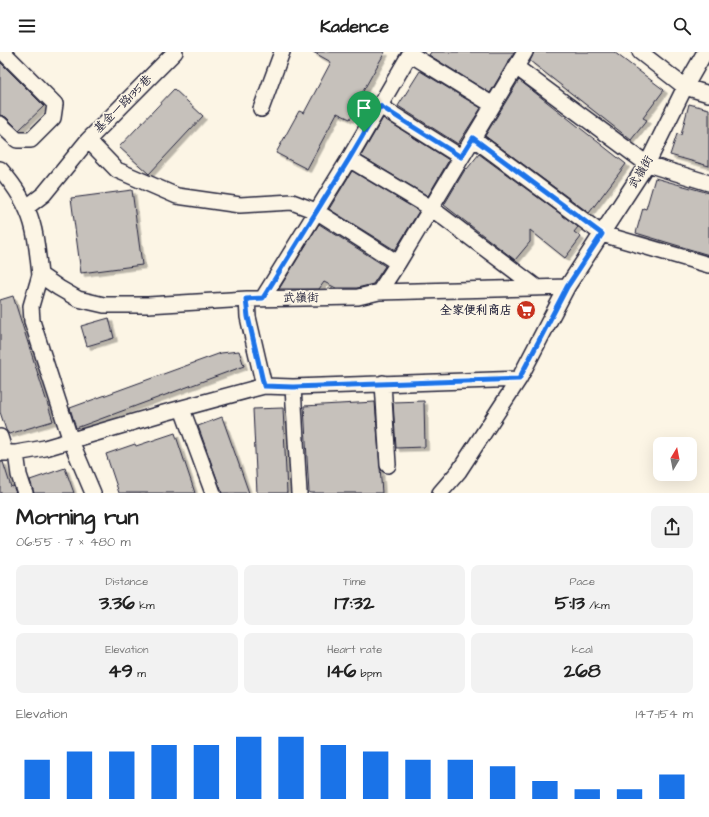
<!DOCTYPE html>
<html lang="en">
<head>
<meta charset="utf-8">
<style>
	body { margin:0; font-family:"Architects Daughter","LXGW WenKai TC",sans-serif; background:#f2f2f2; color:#222; height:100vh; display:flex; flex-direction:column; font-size:15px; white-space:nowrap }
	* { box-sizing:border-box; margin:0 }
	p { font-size:13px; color:#767676 }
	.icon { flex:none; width:22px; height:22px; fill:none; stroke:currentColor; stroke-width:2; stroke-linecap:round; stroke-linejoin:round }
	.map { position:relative; height:441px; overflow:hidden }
	.side { display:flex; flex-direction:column; background:#fff; flex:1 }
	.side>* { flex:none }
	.needle { width:26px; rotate:10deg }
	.fabs { position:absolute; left:653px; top:385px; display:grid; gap:8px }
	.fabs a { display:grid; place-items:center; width:44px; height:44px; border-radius:8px; background:#fff; box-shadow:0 4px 16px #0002; font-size:20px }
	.pin { position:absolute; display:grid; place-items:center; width:34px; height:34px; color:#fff; margin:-41px -17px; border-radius:50% 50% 50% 0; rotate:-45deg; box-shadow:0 0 4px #0007 }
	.pin .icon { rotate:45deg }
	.round { display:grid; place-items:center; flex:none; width:42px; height:42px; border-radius:8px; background:#f2f2f2 }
	.summary { display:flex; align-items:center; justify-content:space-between; height:68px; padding:0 16px }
	h1 { font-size:22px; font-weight:700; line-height:30px }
	.stats { display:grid; grid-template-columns:repeat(3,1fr); gap:6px; height:68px; padding:4px 16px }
	.stats div { display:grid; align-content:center; border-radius:8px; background:#f2f2f2; text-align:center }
	.stats b { font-size:20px; font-weight:700 }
	.stats small { font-size:11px; font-weight:400 }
	.stats p { font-size:11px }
	.chart { height:112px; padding:8px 16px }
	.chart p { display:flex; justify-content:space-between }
	.chart svg { width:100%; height:72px; margin-top:4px; stroke:#1a73e8; stroke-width:6 }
	header { display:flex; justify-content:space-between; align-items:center; height:52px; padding:0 16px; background:#fff; font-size:18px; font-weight:700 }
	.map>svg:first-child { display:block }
</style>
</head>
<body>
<header><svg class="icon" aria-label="menu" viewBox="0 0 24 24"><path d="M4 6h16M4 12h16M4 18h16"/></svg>Kadence<svg class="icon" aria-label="search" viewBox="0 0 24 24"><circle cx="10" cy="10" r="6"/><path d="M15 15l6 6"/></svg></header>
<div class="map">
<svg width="709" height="441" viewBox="0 0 709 441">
	<defs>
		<filter id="shadow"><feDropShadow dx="3.5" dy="3.5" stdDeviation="0" flood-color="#0004"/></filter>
	</defs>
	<rect width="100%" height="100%" fill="#fcf5e5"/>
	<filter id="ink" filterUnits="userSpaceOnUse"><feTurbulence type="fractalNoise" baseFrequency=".025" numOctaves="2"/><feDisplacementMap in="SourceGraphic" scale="8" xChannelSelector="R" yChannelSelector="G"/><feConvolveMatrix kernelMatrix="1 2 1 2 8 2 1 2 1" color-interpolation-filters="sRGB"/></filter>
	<g filter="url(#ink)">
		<!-- building -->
		<path fill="#c6c1bb" stroke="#22223b" filter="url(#shadow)" d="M 313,0 L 385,0 L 362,41 L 364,42 L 350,67 L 337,61 L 307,117 L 276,101 L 299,59 L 304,61 L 331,10 Z
			M 431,0 L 514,0 L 490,41 L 429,3 Z
			M 534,0 L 614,0 L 664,38 L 643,66 L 647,68 L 631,88 L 530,9 Z
			M 0,10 L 44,54 L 19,78 L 6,65 L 0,63 Z
			M 420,19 L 481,56 L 458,92 L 398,54 Z
			M 519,28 L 626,112 L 589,161 L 485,84 Z
			M 174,37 L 203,64 L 149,122 L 119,95 Z
			M 689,52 L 709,57 L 709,114 L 670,103 L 677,82 L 681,83 Z
			M 383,66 L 449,108 L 428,144 L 361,104 Z
			M 479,102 L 578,175 L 574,180 L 581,185 L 565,206 L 530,178 L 530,190 L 515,208 L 444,153 L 466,116 L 467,117 Z
			M 352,119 L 419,159 L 395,198 L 329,157 Z
			M 655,126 L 709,141 L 709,203 L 636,181 L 643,156 L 646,157 Z
			M 132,138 L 142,213 L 81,221 L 71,146 Z
			M 319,172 L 385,214 L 373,232 L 357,236 L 336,236 L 324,230 L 319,237 L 279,237 Z
			M 13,244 L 53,369 L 9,382 L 6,378 L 0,360 L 0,248 Z
			M 109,266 L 114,286 L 87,294 L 81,274 Z
			M 239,299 L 244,314 L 76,376 L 70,356 L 221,301 Z
			M 424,349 L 425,395 L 396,396 L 393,350 Z
			M 375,350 L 382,441 L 309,441 L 304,354 Z
			M 283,356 L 287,441 L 257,441 L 253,357 Z
			M 222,365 L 236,404 L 249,441 L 222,441 L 198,374 Z
			M 175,381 L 195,441 L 119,441 L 106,402 L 135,392 L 136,394 Z
			M 0,410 L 3,410 L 11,435 L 13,434 L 16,441 L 0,441 Z
			M 65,416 L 74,441 L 34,441 L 30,428 Z"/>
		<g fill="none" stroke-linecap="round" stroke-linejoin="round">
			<!-- minor casing -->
			<g stroke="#22223b" stroke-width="18">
				<path id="minor" d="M 640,0 L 685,35 L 709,42
					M 410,2 L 493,53
					M 516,15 L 647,112 L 709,131
					M 380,54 L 461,105
					M 261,57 L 282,0
					M 0,72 L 17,88 L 31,88 L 53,66 L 55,52 L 3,0
					M 473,86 L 602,182 L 709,213
					M 88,88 L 175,0
					M 349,107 L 431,156 L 536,235
					M 0,117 C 14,133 26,150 32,171 C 37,187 38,206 40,223 L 59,236 L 78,247 L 104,253 L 148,253 L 247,247 L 358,245 L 379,240 L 567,235
					M 27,155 L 44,142 L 88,88 L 117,118 L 177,144 L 240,153 L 292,150 L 316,159 L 398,211
					M 40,223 L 31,254 L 32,269 L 71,389 L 93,441
					M 379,240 L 398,211 L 525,0
					M 263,246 L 349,107 L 411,0
					M 247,247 L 248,265 L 264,334
					M 383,331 L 388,413
					M 293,335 L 299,441
					M 182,357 L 213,441
					M 0,385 L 5,401
					M 0,401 L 16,401 L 45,396 L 164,361 L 264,334 L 293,335 L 519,327
					M 16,401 L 19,423 L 25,441
					M 440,441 L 459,419 L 519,327 L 567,235 L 647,112 L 685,35 L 705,0"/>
			</g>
			<!-- minor -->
			<use href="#minor" stroke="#fcf5e5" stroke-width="15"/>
		</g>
	</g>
	<g fill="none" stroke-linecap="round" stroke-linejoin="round" filter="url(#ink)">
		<!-- route casing -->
		<g stroke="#fff" stroke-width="8">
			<path id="route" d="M 380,54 L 461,105 L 473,86 L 602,182 L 567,235 L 519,327 L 293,335 L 264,334 L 248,265 L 246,247 L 263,246 L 349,107 Z"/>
		</g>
		<!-- route -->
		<use href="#route" stroke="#1a73e8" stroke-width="5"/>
	</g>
	<!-- icons -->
	<defs>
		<g id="supermarket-disc" transform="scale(1)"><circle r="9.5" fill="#c8321e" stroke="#fcf5e5"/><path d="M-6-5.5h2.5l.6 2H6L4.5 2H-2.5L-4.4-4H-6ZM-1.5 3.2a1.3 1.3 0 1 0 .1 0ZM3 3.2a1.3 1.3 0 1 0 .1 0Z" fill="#fff"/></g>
	</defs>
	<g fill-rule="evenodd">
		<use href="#supermarket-disc" x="526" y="258"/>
	</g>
	<g text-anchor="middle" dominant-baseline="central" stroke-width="3.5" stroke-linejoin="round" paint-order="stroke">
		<!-- street labels -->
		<g font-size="12" fill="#22223b" stroke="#fcf5e5">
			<text transform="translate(123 52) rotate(-45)">基金一路135巷</text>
			<text transform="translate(641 120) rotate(-59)">武嶺街</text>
			<text transform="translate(301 246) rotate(-1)">武嶺街</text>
		</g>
		<!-- poi labels -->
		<g font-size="12" font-weight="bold" fill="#22223b" stroke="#fcf5e5" text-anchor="end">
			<text x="512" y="258">全家便利商店</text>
		</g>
	</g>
</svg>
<div class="fabs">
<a><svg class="needle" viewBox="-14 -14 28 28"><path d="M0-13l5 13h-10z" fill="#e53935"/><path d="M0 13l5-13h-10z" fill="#767676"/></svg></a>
</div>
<div class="pin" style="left:364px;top:80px;background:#1e9e55"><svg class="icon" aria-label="arrive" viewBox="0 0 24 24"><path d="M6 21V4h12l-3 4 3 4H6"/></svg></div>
</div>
<section class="side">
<div class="summary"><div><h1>Morning run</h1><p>06:55 · 7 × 480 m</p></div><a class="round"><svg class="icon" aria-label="share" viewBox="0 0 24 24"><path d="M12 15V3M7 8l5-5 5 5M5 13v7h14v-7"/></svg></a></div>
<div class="stats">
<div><p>Distance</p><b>3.36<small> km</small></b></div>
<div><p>Time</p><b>17:32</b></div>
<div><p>Pace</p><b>5:13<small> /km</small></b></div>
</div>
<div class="stats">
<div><p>Elevation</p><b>49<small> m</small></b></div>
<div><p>Heart rate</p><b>146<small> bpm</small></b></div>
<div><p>kcal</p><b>268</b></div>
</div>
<div class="chart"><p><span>Elevation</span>147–154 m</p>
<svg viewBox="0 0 160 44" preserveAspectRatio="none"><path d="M5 44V20M15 44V15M25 44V15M35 44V11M45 44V11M55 44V6M65 44V6M75 44V11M85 44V15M95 44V20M105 44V20M115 44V24M125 44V33M135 44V38M145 44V38M155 44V29"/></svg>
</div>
</section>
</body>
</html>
